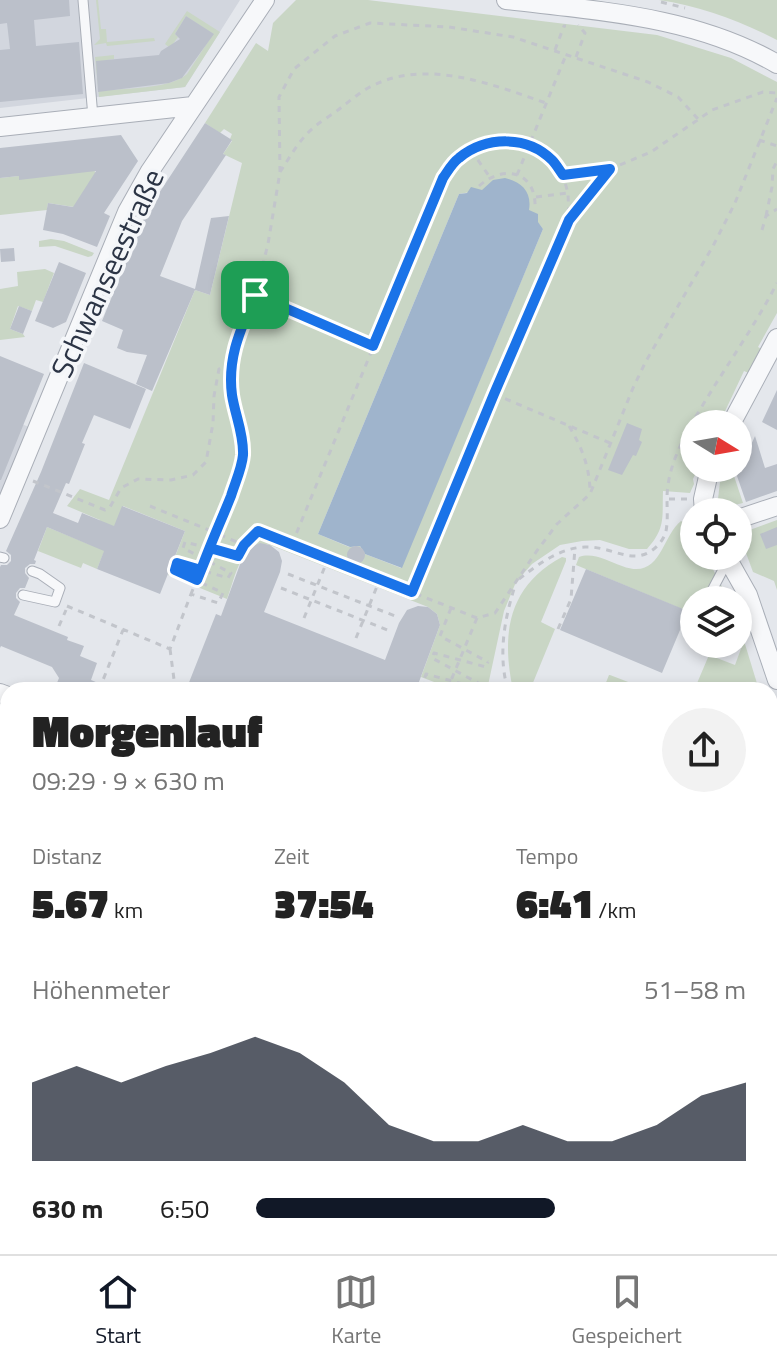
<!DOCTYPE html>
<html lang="de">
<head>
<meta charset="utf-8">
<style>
	body { margin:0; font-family:"Titillium Web",sans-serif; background:#f2f2f2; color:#222; height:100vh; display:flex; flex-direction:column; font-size:30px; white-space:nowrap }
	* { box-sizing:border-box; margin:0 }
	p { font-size:26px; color:#767676 }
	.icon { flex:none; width:44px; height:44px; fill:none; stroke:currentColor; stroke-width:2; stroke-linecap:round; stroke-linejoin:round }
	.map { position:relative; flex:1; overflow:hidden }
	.drawer { position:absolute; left:0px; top:682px; width:778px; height:572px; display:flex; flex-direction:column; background:#fff; border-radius:24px 24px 0 0; box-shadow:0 4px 12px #0003 }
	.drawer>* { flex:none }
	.needle { width:52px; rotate:101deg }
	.fabs { position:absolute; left:680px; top:410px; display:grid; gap:16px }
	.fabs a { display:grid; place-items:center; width:72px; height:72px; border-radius:50%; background:#fff; box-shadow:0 4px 12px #0003; font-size:40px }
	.pin { position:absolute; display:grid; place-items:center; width:68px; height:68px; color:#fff; margin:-34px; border-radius:16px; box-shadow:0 4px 12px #0006 }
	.round { display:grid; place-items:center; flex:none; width:84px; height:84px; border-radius:42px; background:#f2f2f2 }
	.summary { display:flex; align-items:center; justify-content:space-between; height:136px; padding:0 32px }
	h1 { font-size:44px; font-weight:800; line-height:60px }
	.figures { display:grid; grid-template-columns:repeat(3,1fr); gap:12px; height:136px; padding:8px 32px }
	.figures div { display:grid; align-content:center }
	.figures b { font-size:40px; font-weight:800 }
	.figures small { font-size:22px; font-weight:400 }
	.figures p { font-size:22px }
	.chart { height:224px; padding:16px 32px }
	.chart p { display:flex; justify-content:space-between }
	.chart svg { width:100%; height:144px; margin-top:8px; fill:#111827; opacity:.7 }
	ul { padding:0 32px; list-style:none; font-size:26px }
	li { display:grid; grid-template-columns:128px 96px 1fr; align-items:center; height:60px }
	li i { height:20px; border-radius:10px; background:#111827 }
	.tab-bar { display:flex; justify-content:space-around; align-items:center; height:112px; border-top:2px solid #e0e0e0; background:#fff; font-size:22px; color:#767676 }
	.tab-bar a { display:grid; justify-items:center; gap:4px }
	.tab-bar .on { color:#111827 }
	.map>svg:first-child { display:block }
</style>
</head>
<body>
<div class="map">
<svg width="777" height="1254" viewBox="0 0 777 1254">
	<rect width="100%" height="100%" fill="#e4e7ec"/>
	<!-- built -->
	<path fill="#d2d6de" d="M 0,0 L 240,0 L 185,87 L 0,108 Z
		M 0,415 L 36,430 L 0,521 Z"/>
	<!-- green -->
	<path fill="#c9d6c5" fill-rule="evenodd" d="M 96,0 L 98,0 L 101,29 L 106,29 L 107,42 L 154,38 L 155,41 L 107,46 L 106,43 L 94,45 L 100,39 Z
		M 296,0 L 368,0 L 657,35 L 731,58 L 777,82 L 777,313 L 758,347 L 763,350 L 751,374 L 744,371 L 719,424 L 694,424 L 694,468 L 698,468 L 693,479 L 694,484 L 690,493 L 663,491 C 662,517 666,528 647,549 L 629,549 L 600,540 L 582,541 L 560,545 L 532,564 L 516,582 L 504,611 L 487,690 L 455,690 L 421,677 L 440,625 L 437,614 L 428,607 L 270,545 C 240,540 236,576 227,599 L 168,575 L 185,531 L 123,506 L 97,569 L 83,563 L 81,568 L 38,551 L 47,527 L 91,545 L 100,520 L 67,506 L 80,489 L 109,500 L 195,290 L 210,295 L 242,163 L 223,154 L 232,141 L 230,139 L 232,134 L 224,129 L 220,133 L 205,123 L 256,43 L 268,51 L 273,23 ZM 482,190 L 529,211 L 543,229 L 401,568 L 365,554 L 360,546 L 349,547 L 318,534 L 459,194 Z
		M 659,0 L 777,0 L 777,40 C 740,21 700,6 659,0 Z
		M 187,11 L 220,32 L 185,87 L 99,97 L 95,57 L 114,55 L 114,59 L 107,60 L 111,90 C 133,88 171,88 187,74 L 213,34 L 186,16 L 175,34 L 178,37 L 170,48 L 165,44 Z
		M 93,168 L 96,174 L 74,207 L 48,203 L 47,210 L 0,215 L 0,178 L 19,176 L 19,179 Z
		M 51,239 L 64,241 L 94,253 L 92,256 L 88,257 L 55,246 L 39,247 L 39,241 Z
		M 45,269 L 54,273 L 43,302 L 36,300 L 32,311 L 18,306 L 10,329 L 23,334 L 25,337 L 0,340 L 0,289 L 18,286 L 17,272 Z
		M 734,476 L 743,503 L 722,508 L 718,499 L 720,482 Z
		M 777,520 L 777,590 L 774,581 L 753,572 L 739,534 Z
		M 681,521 C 695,529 694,542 694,556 L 706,556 L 729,600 L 694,600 L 694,614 L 576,565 L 579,557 C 593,552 608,561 622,566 C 661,581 661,537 681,521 Z
		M 562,557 L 566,558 L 566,561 L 541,622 L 555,629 L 530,690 L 513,690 C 501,634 508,586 562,557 Z
		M 738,621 L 759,690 L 679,690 L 682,682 L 695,688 L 709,655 L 735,665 L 742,646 L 738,644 Z
		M 609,675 L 610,675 L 649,690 L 603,690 Z
		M 777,1011 L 777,1099 L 770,1135 L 770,1051 Z
		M 0,1039 L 8,1039 L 8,1079 L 0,1080 Z
		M 8,1209 L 8,1243 L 0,1245 L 0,1210 Z
		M 567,1246 L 604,1246 L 644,1254 L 565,1254 Z
		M 642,1246 L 716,1246 L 715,1254 L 681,1254 Z"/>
	<!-- water -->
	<path fill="#9fb4cc" d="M 505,178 C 522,182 532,192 529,210 L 538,214 L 538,222 L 543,229 L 402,568 L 365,554 L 360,546 L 350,547 L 318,534 L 459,194 L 467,193 L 471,187 L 482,190 L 493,180 Z"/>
	<!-- building -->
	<path fill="#bbc0ca" d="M 0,0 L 69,0 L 70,16 L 34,20 L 36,46 L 79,42 L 83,94 L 0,102 L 0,50 L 10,49 L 7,23 L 0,24 Z
		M 186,16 L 214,34 L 182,78 L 169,83 L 98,92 L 96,61 L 159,55 L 161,51 L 180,39 L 175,34 Z
		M 205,123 L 232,140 L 223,154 L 226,155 L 182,221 L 160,276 L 195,289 L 211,218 L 229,216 L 210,295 L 195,290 L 152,391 L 136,384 L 147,355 L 127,352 L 117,348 L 123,330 L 102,321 L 146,213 Z
		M 121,135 L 138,161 L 104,213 L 110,216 L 97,247 L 63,234 L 43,230 L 48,203 L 73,207 L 96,171 L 19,180 L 19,176 L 0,178 L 0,148 Z
		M 14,248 L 15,261 L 1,262 L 0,249 Z
		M 59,262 L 86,273 L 66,322 L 53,328 L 35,321 Z
		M 19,306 L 32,311 L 23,334 L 10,329 Z
		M 0,356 L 44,374 L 1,480 L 0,480 Z
		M 84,363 L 146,389 L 130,429 L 94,415 L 82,443 L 85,444 L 69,484 L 66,483 L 53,513 L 78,523 L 82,513 L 114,526 L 122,506 L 185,531 L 160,594 L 97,569 L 104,551 L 47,527 L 34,560 L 36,561 L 35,564 L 30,564 L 25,568 L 25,573 L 29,578 L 25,588 L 20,588 L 16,593 L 16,598 L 20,602 L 14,615 L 68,637 L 67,640 L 84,646 L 80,656 L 97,663 L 91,680 L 115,690 L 54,690 L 59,678 L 52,667 L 1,646 L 0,648 L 0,567 L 1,565 L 7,565 L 11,561 L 11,555 L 6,551 L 41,472 Z
		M 777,390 L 777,430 L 762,422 Z
		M 627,423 L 642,429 L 639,440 L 642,442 L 636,456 L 633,455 L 622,475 L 608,470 Z
		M 755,436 L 765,468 L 777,464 L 777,491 L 746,502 L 737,476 Z
		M 777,527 L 777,545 L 766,549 L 760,534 Z
		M 260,543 L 270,545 L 279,552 L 282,561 L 280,572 L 264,612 L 385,660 L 399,623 L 407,610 L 418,606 L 428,607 L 437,614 L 440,625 L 416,690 L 191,690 L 192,687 L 188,685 L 216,614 L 221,616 L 242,559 L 249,548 Z
		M347 555a9 9 0 1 1 18 0a9 9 0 1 1-18 0Z
		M 586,569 L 688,611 L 662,673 L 560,630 Z"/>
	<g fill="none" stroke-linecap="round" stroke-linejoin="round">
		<!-- service casing -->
		<g stroke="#a9aeb7" stroke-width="11">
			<path id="service" d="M 83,0 L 93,117
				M 0,557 L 4,558
				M 23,595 L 55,602 L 60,588 L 40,574 L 32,571
				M 707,600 L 728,560
				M 770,1172 L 777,1137
				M 0,1202 L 8,1203
				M 561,1254 L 562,1246
				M 754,1254 L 755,1246"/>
		</g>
		<!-- minor casing -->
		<g stroke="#a9aeb7" stroke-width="20">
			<path id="minor" d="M 506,0 C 598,11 695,16 777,64
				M 0,127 L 193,106
				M 731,424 L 777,338
				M 704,512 L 703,499 L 710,468
				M 0,519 L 127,212 L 150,171 L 265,0
				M 738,519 L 777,506
				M 726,556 L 748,595 L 777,680
				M 0,693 L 8,696
				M 0,829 L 8,832
				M 0,965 L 8,966
				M 0,1085 L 8,1084
				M 54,1254 L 54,1246
				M 397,1254 L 401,1246"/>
		</g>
		<!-- tertiary casing -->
		<g stroke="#a9aeb7" stroke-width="24">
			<path id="tertiary" d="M 770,947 L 777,948
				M 428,1254 L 429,1246"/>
		</g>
		<!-- path -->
		<path stroke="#c2c5cb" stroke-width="3" stroke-dasharray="6 6" stroke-linecap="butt" d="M 661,2 L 685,8
			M 555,50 L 564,26 L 566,26
			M 576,57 L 585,33 L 578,25
			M 759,140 L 777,146
			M 471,150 L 489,176
			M 280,172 C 290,157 299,140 313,128 C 322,120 334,114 343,106 C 351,100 359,93 368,88 C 424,57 491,84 546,103
			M 517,175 L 566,55
			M 563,175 L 610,169
			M 479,186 C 505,163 537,172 535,209
			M 536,197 L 568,193
			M 766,216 L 772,187 L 773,169 L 777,161
			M 762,230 L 766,216 L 777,209
			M 255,295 L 373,346
			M 494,394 L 610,443
			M 569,426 C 582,448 589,465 590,490
			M 33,481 L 105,510 L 110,507 L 121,488 L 138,479 L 171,480 L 193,475 L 206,462 L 213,423 L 214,396 L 219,369 L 229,364
			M 687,499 L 667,499 C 667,458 694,420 715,385 C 736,352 759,318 777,283
			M 150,506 L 216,533 L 191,594
			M 292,544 L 443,178 L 456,160 L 471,150 L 497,140 L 529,144 L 552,160 L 563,175 L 568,193 L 569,220
			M 288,574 L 395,616
			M 519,579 C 539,564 559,548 585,547 C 603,546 620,556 634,556 C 648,557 663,544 666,531 C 668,521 667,509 667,499
			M 281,588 L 390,631
			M 412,592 L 494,394 L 569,220 L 610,169 L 651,152 L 712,110 L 763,92 L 777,93
			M 67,606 L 170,649 L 191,594 L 218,603 L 223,593 L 175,570 L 177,563 L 228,578 L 231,573 L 183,548 L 185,542 L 238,556 L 244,545
			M 451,608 L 440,636 L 488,662
			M 304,618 L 328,559
			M 477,618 L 258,531 L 244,545 L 216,533 L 236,481 L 243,456 L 239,423 L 232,396 L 230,363 L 238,335 L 255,295 L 268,244 L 280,172 L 279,97 L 294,69 L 335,36 L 370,23 L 449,27 L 513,37 L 648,82 L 678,97 L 698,119
			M 59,626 L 66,610
			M 558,629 L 571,599 L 575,548
			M 356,638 L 380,579
			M 170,649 L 175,687 L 178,690
			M 99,690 L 123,630
			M 440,690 L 423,683 L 426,674 L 478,688 L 480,684 L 432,658 L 434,653 L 486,667 L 488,662
			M 447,690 L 477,618 L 495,613 L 536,552 L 557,524 L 590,494 L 633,388 L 646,361 L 713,246 L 735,203 L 777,98
			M 508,690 C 498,657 504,621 514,589
			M 770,779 L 777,781
			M 0,1219 L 0,1235 L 8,1235"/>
		<!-- service -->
		<use href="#service" stroke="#f7f8fa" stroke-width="9"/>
		<!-- minor -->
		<use href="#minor" stroke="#f7f8fa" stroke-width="18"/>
		<!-- tertiary -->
		<use href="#tertiary" stroke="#f7f8fa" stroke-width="22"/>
	</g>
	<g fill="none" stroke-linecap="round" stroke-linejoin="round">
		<!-- route casing -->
		<g stroke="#fff" stroke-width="16">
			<path id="route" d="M 255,295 C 241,329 227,357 232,395 C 235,415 244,434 243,455 C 242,468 235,483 231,496 C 221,521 210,545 201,570 L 177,563 L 175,570 L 197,580 L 210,548 L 238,556 L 244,545 L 258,531 L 412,592 L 494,394 L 569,220 L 610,169 L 563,175 C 560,171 556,164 552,160 C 527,135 486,136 459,158 C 452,163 448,171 443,178 L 373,346 L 255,295"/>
		</g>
		<!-- route -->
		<use href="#route" stroke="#1a73e8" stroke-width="10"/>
	</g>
	<g text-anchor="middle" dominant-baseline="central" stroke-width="7" stroke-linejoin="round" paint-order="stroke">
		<!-- street labels -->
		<g font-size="30" fill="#2b3445" stroke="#f4f6f9">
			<text transform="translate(107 273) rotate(-65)">Schwanseestraße</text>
		</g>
	</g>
</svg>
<div class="fabs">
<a><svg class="needle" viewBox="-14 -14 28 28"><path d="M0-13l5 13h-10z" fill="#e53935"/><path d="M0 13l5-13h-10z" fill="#767676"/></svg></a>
<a><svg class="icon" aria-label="locate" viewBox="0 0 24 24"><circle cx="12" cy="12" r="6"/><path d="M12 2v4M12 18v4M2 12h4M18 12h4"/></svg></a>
<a><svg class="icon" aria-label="layers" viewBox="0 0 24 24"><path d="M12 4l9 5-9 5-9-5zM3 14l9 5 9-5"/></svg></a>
</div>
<div class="pin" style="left:255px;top:295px;background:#1e9e55"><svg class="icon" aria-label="arrive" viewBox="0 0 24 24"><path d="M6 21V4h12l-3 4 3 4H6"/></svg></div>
<section class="drawer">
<div class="summary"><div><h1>Morgenlauf</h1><p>09:29 · 9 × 630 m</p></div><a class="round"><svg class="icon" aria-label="share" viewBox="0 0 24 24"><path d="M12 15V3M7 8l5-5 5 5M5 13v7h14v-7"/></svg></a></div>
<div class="figures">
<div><p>Distanz</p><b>5.67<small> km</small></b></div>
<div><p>Zeit</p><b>37:54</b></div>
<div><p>Tempo</p><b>6:41<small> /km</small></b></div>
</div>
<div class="chart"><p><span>Höhenmeter</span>51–58 m</p>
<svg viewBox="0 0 160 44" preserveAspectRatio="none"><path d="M0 44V20L10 15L20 20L30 15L40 11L50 6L60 11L70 20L80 33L90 38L100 38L110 33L120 38L130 38L140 33L150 24L160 20V44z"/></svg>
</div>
<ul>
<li><b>630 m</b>6:50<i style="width:61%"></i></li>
</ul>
</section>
</div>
<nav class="tab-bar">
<a class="on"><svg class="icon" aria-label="home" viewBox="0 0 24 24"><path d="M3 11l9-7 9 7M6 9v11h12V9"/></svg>Start</a>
<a><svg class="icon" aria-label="map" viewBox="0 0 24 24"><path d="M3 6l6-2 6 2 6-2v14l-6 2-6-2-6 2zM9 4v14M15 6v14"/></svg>Karte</a>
<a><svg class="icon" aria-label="saved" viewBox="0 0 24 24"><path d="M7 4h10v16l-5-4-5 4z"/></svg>Gespeichert</a>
</nav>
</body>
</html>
